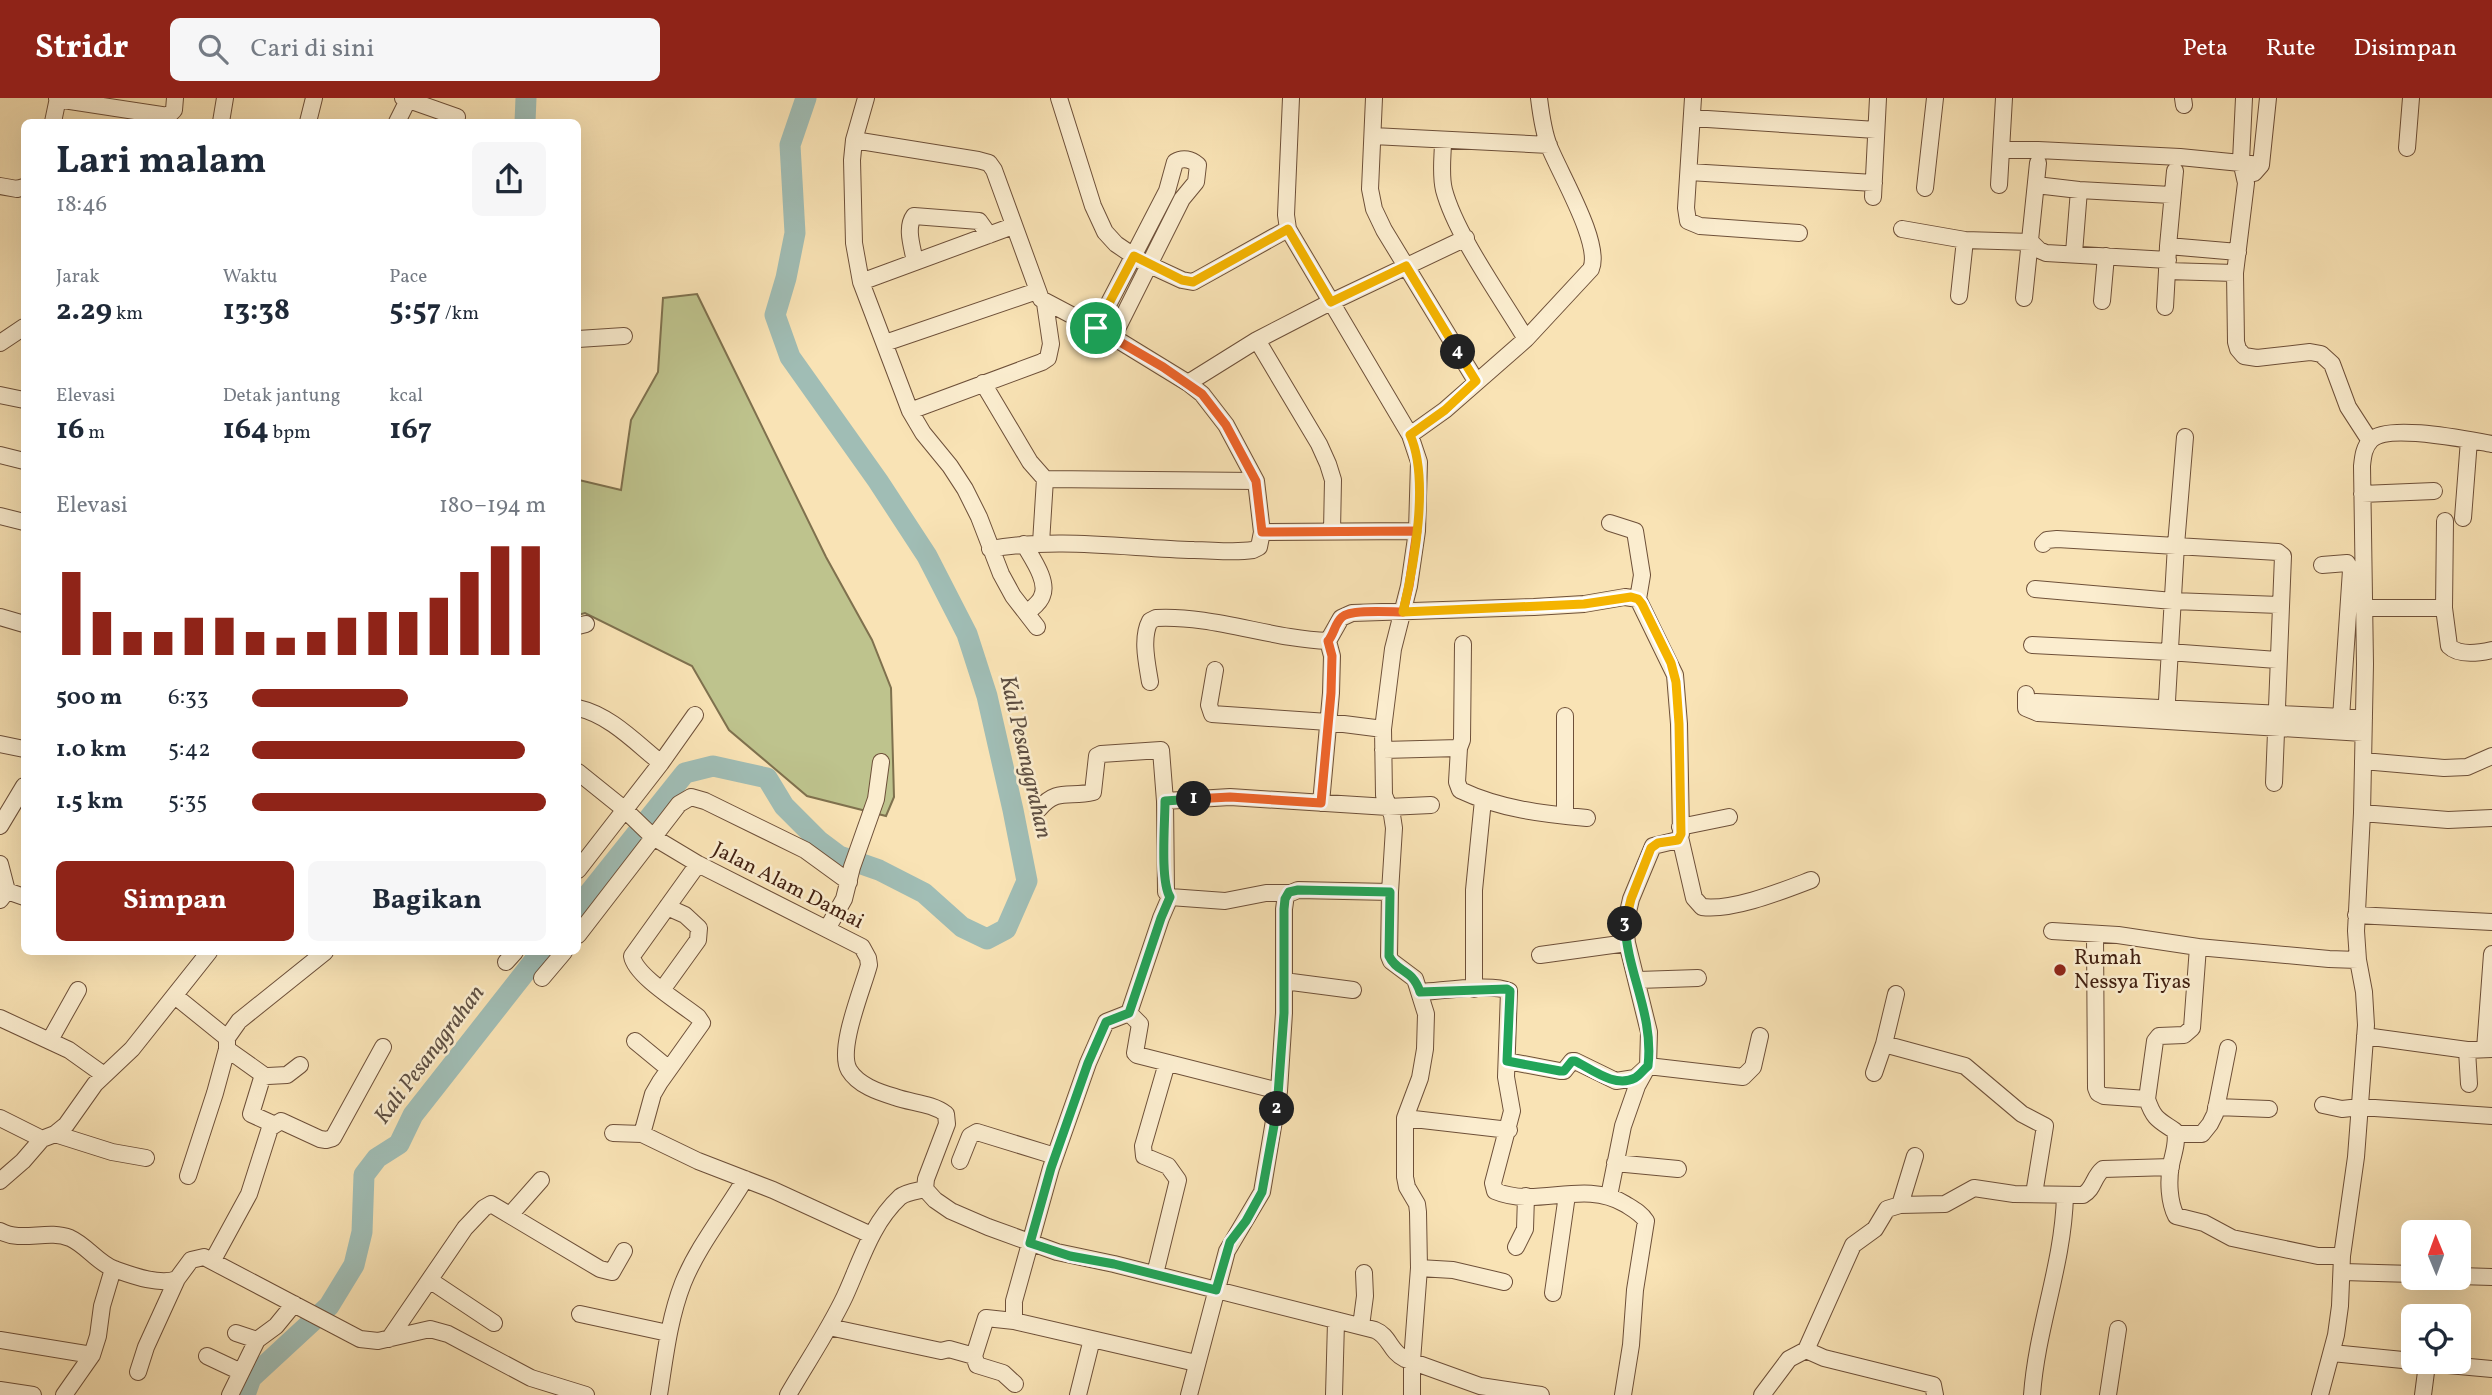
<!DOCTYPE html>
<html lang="id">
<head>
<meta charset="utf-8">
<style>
	body { margin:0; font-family:Vollkorn,serif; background:#f6f6f7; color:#1f2937; height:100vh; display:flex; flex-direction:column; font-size:26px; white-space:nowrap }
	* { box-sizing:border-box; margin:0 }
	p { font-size:23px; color:#747a83 }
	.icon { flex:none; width:38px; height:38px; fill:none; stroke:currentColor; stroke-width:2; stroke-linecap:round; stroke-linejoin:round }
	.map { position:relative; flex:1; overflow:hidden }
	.panel { position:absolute; left:21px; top:21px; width:560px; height:836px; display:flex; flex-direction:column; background:#fff; border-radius:10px; box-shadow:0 7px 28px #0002 }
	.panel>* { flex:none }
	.needle { width:46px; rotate:359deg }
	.fabs { position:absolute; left:2401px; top:1122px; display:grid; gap:14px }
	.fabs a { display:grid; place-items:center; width:70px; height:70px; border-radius:10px; background:#fff; box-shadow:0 7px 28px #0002; font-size:35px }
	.pin { position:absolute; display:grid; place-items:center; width:60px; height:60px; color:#fff; margin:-30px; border:4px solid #fff; border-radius:50%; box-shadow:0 2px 7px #0007 }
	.km { position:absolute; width:35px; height:35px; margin:-18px; border-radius:50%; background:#222; color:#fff; font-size:19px; line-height:35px; text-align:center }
	.round { display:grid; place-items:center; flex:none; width:74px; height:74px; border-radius:10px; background:#f6f6f7 }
	.summary { display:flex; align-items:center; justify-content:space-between; height:119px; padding:0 35px }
	h1 { font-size:38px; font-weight:700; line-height:52px }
	.stats { display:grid; grid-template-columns:repeat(3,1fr); gap:10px; height:119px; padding:7px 35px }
	.stats div { display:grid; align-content:center }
	.stats b { font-size:30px; font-weight:700 }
	.stats small { font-size:19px; font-weight:400 }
	.stats p { font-size:19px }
	.chart { height:196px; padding:14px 35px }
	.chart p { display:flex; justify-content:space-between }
	.chart svg { width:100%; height:126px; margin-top:7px; stroke:#8f2418; stroke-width:6 }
	.action { display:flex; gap:14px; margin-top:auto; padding:14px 35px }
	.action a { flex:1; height:80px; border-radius:10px; background:#8f2418; color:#fff; font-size:28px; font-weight:700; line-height:80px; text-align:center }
	.action a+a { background:#f6f6f7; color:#1f2937 }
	ul { padding:0 35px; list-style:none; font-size:23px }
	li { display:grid; grid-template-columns:112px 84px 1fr; align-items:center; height:52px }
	li i { height:18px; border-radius:9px; background:#8f2418 }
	header { display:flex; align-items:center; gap:42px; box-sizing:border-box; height:98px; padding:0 35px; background:#8f2418; color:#fff }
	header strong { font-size:33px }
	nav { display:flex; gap:38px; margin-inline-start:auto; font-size:24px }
	.search { width:490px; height:63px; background:#f6f6f7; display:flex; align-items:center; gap:18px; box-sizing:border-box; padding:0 24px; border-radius:10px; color:#747a83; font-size:26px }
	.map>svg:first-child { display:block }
</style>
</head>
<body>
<header>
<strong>Stridr</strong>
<div class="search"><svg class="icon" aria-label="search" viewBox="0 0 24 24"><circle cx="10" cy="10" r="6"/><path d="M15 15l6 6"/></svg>Cari di sini</div>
<nav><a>Peta</a><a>Rute</a><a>Disimpan</a></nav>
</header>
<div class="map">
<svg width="2492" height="1297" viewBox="0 0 2492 1297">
	<rect width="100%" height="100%" fill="#f9e3b5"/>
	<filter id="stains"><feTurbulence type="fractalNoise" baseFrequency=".00286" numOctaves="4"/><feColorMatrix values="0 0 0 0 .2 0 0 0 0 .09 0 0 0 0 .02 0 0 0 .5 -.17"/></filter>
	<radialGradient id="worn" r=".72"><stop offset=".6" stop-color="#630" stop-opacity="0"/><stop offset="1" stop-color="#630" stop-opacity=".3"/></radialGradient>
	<!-- green -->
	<path fill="#bec38d" stroke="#7f714e" stroke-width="2" d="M 697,196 L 826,459 L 872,542 L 891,590 L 894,699 L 886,718 L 807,698 L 729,632 L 692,568 L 585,515 L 578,517 L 579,382 L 621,392 L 631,322 L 658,274 L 663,200 Z"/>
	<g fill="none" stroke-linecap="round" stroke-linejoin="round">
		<!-- river -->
		<path stroke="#a0bdb5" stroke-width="21" d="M 525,24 L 526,0
			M 578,809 L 685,675 L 713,668 L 767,680 L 784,708 L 819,743 L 839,758 L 879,772 L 924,795 L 962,829 L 987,841 L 1006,831 L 1027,783 L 1013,712 L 987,598 L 967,536 L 927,458 L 878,383 L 790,259 L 775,217 L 786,180 L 795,135 L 790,47 L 806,0
			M 245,1297 L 251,1280 L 329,1208 L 354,1167 L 362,1134 L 364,1077 L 377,1060 L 399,1046 L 413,1017 L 541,854"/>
		<!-- minor casing -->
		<g stroke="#6e5039" stroke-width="18">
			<path id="minor" d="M 403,0 L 457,19
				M 866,0 L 854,42 L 852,62 L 854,145 L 861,184 L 910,313 L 923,335 L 950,368 L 965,391 L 979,419 L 1001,476 L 1013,498 L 1037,529
				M 1059,0 L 1093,108 L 1105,134 L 1116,146 L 1141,163 L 1182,182 L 1193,184 L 1288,131
				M 1291,0 L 1286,117 L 1288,131 L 1410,337 L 1419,364 L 1417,433 L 1409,488 L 1393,551 L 1383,631 L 1384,697 L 1392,717 L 1394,730 L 1390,794 L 1389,858 L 1391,863 L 1415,881 L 1426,916 L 1425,951 L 1420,980 L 1405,1020 L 1405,1079 L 1407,1089 L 1417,1106 L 1418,1114 L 1419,1170 L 1412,1263 L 1412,1297
				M 1374,0 L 1370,91 L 1374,111 L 1384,132 L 1476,283
				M 1693,0 L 1686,110 L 1688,123 L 1700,128 L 1799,135
				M 2183,0 L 2184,7
				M 2244,0 L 2241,63 L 2246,85 L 2235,175 L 2236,244 L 2238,251 L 2244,258 L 2257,260 L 2310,254 L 2321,256 L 2332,266 L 2348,309 L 2370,343
				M 57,1 L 168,18 L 174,12 L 175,0
				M 1692,20 L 1876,32
				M 53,24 L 58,0
				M 221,24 L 225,0
				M 308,24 L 314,0
				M 397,24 L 409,0
				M 1373,38 L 1549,47
				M 854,42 L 978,62 L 989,65 L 994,72 L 1041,201 L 1113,239 L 1188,285 L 1202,296 L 1226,327 L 1256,383 L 1262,434 L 1259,449 L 1253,452 C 1233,455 1213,452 1194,452 C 1126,450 1056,439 990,451
				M 1443,42 C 1443,58 1440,76 1444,92 C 1456,137 1501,199 1526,241
				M 2407,50 L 2411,0
				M 2001,52 L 2038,52 L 2180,59 L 2261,67
				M 1689,74 L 1874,85
				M 2254,75 L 2261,67 L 2268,0
				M 1999,87 L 2004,0
				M 2036,87 L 2079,92 L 2171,97
				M 0,88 L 17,91 L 24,89
				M 1925,90 L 1935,0
				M 1873,99 L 1878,0
				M 1902,131 L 1965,142 L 2031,144 L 2039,152 L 2046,155 L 2168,162
				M 2168,148 L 2175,73
				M 2074,155 L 2079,92
				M 915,164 C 913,151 905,130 914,118 L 979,123 L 989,137
				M 2235,175 L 2167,173 L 2168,148 L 2238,154
				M 861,184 L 1013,128
				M 1959,198 L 1965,142
				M 2024,200 L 2038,65
				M 2102,203 L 2106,158
				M 2165,209 L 2167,173
				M 1096,230 L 1167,93 L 1175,64 C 1183,59 1191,61 1198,67 L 1196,84 L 1182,101 L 1113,239
				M 578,241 L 624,238
				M 1257,242 L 1319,346 L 1328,366 L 1333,382 L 1332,433
				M 0,245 L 24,229
				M 885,245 L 1037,193
				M 983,285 L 1030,364 L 1045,381 L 1256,383
				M 1188,285 L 1257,242 L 1323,208 L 1466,140
				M 0,297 L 24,302
				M 910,313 L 1042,264 L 1048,260 L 1051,246 L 1045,205
				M 1410,337 L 1445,312 L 1526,241 L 1591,171 C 1602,146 1560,76 1549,48 C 1543,33 1541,16 1539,0
				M 0,357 L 24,363
				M 2362,396 L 2434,393
				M 0,418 L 24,424
				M 2463,420 L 2469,342
				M 1610,425 L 1635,433 L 1642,477 L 1638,501
				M 1262,434 L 1417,433
				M 1041,445 L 1045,381
				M 1024,446 C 1031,459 1049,483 1042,498 C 1040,505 1032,510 1027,515
				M 2043,446 L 2047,442 L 2057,441 L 2278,454 L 2283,458 L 2274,685
				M 2322,467 L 2347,465 L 2351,472 L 2341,620
				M 2035,491 L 2173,503 L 2279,507
				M 2365,510 L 2444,510 L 2449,548 C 2459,558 2479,555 2492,552
				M 2444,510 L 2445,423
				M 0,519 L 24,526
				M 578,528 L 586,526
				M 2032,547 L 2169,554 L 2277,562
				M 1215,572 L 1209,607 L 1212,616 L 1328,624 L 1383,631
				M 1150,584 C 1147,565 1141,540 1150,523 L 1156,520 C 1213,517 1271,541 1328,543 L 1341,520 L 1352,515 L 1534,509 L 1584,506 L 1625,499 L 1638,501 L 1675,577 L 1679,626 L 1681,736 L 1678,742 L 1653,748 L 1631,801 L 1625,827 L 1627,845 L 1649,934 L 1648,968 L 1637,988 L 1623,1028 L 1609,1098
				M 2026,596 L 2026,610 L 2038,615 L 2363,635
				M 2036,604 L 2364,620
				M 578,610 C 610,617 636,645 661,665
				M 1565,618 L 1565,718
				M 2166,620 L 2176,447 L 2185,339
				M 0,646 L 24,651
				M 1459,650 L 1462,642 L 1463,546
				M 1383,652 L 1459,650 L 1457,684 L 1460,692 C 1500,711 1543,716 1587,720
				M 2363,663 L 2444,670 L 2467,669 L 2492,658
				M 578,674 L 624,711 L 653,739 L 698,766 L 862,849 L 868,860 L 869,867 C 863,890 837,951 849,972 C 858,987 878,994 895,999 C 911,1005 932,1005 946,1016 L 947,1026 L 926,1081 L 925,1091 L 935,1102 L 951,1113 L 988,1129 L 1057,1154 L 1114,1166 L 1375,1232 C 1390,1238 1389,1253 1405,1261 L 1480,1288 L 1541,1297
				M 1165,703 L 1230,699 L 1388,709 L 1431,707
				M 1321,705 L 1331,595 L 1332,558 L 1328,543
				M 1039,711 C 1057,689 1070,700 1093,694 L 1097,658 L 1101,656 L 1161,652 L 1165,703 L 1166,794 L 1170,799
				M 2362,715 L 2448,722 L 2492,720
				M 0,728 L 24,688
				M 1680,729 L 1729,719
				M 1680,739 L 1694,800 L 1702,809 C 1733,813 1782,793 1811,782
				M 0,766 L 7,793
				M 578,772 L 661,665 L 695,617
				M 1170,799 L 1225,803 L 1266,795 L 1289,795
				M 0,802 L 7,793 L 24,799
				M 2356,817 L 2492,824
				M 827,831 L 844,801 L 852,769 L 876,701 L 881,664
				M 2052,833 L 2118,837 L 2198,849
				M 2095,836 L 2096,990 L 2098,995 L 2104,998 L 2147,1001 C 2154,1022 2159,1022 2175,1033 C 2178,1045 2173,1056 2171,1067 C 2168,1083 2169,1104 2176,1118 L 2204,1125 L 2232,1140 L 2318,1158 L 2342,1158
				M 578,837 L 679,706 L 691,699 L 705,703 L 805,752 L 849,784
				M 1540,857 L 1627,845
				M 506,864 L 515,854
				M 542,880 L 564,854
				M 1638,882 L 1698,880
				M 1284,883 L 1353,892
				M 1474,891 L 1474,792 L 1483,702
				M 662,892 L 698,842 L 699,830 L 685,817 L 667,809
				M 1421,894 C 1442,893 1492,885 1509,893 L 1506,979 L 1512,1013 L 1493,1085 L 1495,1093 C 1538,1111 1583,1081 1625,1106 C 1633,1111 1641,1115 1646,1123 L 1635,1192 L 1631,1247 L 1623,1297
				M 175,898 L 227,940
				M 1129,915 L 1140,926 L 1135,955 L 1137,957 L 1279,993
				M 0,920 L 69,952 L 104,977
				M 2365,938 L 2467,952 L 2492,951
				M 50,942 L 78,892
				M 635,943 L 669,971
				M 1884,946 L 1965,968 L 2022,1016 L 2045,1028 L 2034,1096
				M 227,951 L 265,978
				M 2485,951 L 2492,856
				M 2467,952 L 2469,986
				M 1507,963 L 1560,973 L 1564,973 L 1572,963 L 1575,963 L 1616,983 L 1635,980 L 1648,968 L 1743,979 L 1753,969 L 1760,938
				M 1874,975 L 1884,946 L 1896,896
				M 2147,1001 L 2155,943 L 2159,938 L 2184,937 L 2192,930 L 2198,849 L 2329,861 L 2358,862
				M 2323,1007 L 2342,1011 L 2360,1009 L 2492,1018
				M 2216,1009 L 2269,1011
				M 0,1020 L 42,1041
				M 1405,1020 L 1509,1032
				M 273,1026 L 251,1016 L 262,980 L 268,978 L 287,977 L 300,967
				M 613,1035 L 642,1036 L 698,1063 L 773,1092 L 871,1137
				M 55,1036 L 112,1054 L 146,1060
				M 642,1036 L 653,996 L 660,984 L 702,925 L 698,919 C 682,906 635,878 632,858 L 698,766
				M 2177,1036 L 2202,1036 L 2210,1026 L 2215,1016 L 2228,950
				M 960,1063 L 970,1038 L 977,1034 L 1055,1058
				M 1615,1065 L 1678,1071
				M 188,1078 L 215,995 L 227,951 L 227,940 L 239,923 L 325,854
				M 0,1083 L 23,1063 L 42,1041 L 55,1036 L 66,1027 L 95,986 L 132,951 L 209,854
				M 1900,1107 L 1915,1058
				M 510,1117 L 541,1082
				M 0,1133 C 22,1145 47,1131 70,1140 C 86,1147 98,1165 114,1171 C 131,1177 160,1188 177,1181 L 191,1162 L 204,1159 L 360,1241 L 378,1243 L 430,1231 L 448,1236 L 531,1280 L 586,1297
				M 1516,1149 L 1525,1131 L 1526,1098
				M 213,1162 L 249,1096 L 270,1030 L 281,1023 L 320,1041 L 326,1042 L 333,1040 L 383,949
				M 1419,1170 L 1453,1172 L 1504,1184
				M 2343,1174 L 2413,1176
				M 1155,1176 L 1178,1082 L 1168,1068 L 1144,1058 L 1143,1048 L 1167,965
				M 2459,1178 L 2492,1179
				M 431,1183 L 494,1225
				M 1553,1195 L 1567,1097
				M 580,1216 L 668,1235
				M 1014,1223 L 1014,1203 L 1051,1070 L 1088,965 L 1106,924 L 1129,915 L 1161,820 L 1170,799
				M 1361,1228 L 1365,1198 L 1364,1175
				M 829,1229 L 941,1253 L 949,1251 L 974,1258 L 986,1220 L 1014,1223 L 1092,1241
				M 236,1235 L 257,1242
				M 389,1241 L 465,1130 L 484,1110 L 491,1106 L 600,1171 L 612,1174 L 624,1153
				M 0,1242 L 92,1257
				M 2332,1255 L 2413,1263
				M 207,1258 L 241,1274
				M 974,1258 L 977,1267 L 1003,1275 L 1015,1286
				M 2415,1264 L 2492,1271
				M 138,1274 L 146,1249 L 177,1181
				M 0,1292 L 33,1297
				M 64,1297 L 92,1257 L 98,1238 L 102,1208 L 113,1171
				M 230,1297 L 257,1242 L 276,1228 L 294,1206
				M 659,1297 C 665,1259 669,1221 683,1185 C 698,1148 725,1115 745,1081
				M 788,1297 C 807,1264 829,1232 845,1198 C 861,1163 871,1126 900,1099 C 906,1094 917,1093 925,1091
				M 1078,1297 L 1092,1241 L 1196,1265
				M 1189,1297 L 1227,1153 L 1262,1094 L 1279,993 L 1284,915 L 1284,811 L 1286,797 L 1298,792 L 1390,794
				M 1334,1297 L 1336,1224
				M 1762,1297 L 1789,1261 L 1806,1252
				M 1935,1297 L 1933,1287 L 1824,1260 L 1806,1252 L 1853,1147 L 1875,1131 L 1887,1111 L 1900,1107 L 1945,1106 L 1974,1090 L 2014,1096 L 2083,1097 C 2094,1091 2093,1079 2103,1071 L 2171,1069
				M 2032,1297 C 2037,1228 2063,1168 2065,1098
				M 2108,1297 L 2118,1231
				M 2320,1297 L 2336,1237 L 2340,1208 L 2342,1158 L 2356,1059 L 2366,927 L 2364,894 L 2358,862 L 2356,833 L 2362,715 L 2365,566 L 2362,368 C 2363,358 2364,349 2371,342 C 2388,325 2468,342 2492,346
				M 2423,1297 L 2427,1266"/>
		</g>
		<!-- minor -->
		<use href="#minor" stroke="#fbedcf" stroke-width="16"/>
	</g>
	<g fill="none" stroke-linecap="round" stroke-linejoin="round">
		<!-- split-1 casing -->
		<g stroke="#fff" stroke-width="14">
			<path id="split-1" d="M 1096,230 L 1163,269 L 1202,296 L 1226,327 L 1256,383 L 1262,434 L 1417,433 L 1409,488 L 1403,514 C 1389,514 1351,511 1342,519 C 1335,525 1334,536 1328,543 L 1332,558 L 1331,595 L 1321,705 L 1230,699 L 1194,701"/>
		</g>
		<!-- split-2 casing -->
		<g stroke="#fff" stroke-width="14">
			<path id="split-2" d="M 1194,701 L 1165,703 C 1165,725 1160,783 1170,799 L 1161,820 L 1129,915 L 1106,924 L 1088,965 L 1051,1070 L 1030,1145 L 1070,1158 L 1114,1166 L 1216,1192 L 1230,1144 L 1246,1123 L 1262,1094 L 1277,1011"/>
		</g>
		<!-- split-3 casing -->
		<g stroke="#fff" stroke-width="14">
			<path id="split-3" d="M 1277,1011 L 1284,915 L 1284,811 L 1285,801 L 1289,794 L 1298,792 L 1390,794 L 1389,858 C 1397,875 1412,870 1420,894 L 1507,891 L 1510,893 L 1507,963 L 1560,973 L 1564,973 L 1572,963 L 1575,963 C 1593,972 1615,990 1635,980 C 1640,977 1643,972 1648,968 C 1654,916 1627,875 1625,826"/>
		</g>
		<!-- split-4 casing -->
		<g stroke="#fff" stroke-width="14">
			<path id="split-4" d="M 1458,254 L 1476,283 L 1445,312 L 1410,337 C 1430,381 1414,467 1403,514 L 1584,506 L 1631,499 L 1638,501 L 1642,506 L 1671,565 L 1676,584 L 1679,626 L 1681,736 L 1678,742 L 1658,745 L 1651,750 L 1631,801 L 1625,826"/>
		</g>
		<!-- split-5 casing -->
		<g stroke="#fff" stroke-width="14">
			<path id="split-5" d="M 1096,230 L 1134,158 L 1182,182 L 1193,184 L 1288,131 L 1331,204 L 1406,168 L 1458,254"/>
		</g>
		<!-- split-1 -->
		<use href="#split-1" stroke="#f0652b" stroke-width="9"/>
		<!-- split-2 -->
		<use href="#split-2" stroke="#22a559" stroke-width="9"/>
		<!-- split-3 -->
		<use href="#split-3" stroke="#22a559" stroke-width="9"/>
		<!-- split-4 -->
		<use href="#split-4" stroke="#f5b400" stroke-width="9"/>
		<!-- split-5 -->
		<use href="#split-5" stroke="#f5b400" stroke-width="9"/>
	</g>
	<!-- markers -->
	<circle fill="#8f2418" stroke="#fbedcf" stroke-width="2.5" cx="2060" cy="872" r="7"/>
	<g text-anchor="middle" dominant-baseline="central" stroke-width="5" stroke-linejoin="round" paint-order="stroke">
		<!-- street labels -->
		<g font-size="21" fill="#401f10" stroke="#fbedcf">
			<text transform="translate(788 788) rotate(27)">Jalan Alam Damai</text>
		</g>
		<!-- poi labels -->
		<g font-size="21" fill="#401f10" stroke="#fbedcf" text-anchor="start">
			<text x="2074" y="860">Rumah<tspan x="2074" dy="24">Nessya Tiyas</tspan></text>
		</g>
		<!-- water labels -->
		<g font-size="23" font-style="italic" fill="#5d4e42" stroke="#fbedcf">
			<text transform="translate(1025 659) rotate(77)">Kali Pesanggrahan</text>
			<text transform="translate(430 957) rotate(-53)">Kali Pesanggrahan</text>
		</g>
	</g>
	<rect width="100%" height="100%" filter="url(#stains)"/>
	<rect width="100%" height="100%" fill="url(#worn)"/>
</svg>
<div class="fabs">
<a><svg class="needle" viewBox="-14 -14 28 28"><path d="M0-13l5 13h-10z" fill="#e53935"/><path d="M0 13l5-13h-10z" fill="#747a83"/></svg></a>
<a><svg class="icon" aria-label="locate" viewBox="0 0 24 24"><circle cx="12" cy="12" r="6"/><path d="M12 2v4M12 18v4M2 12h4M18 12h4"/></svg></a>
</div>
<div class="pin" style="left:1096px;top:230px;background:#1e9e55"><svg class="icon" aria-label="arrive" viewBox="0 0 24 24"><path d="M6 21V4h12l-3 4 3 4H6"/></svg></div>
<b class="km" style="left:1194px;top:701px">1</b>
<b class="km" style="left:1277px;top:1011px">2</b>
<b class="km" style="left:1625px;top:826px">3</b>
<b class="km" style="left:1458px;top:254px">4</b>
<section class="panel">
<div class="summary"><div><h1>Lari malam</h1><p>18:46</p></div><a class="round"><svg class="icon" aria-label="share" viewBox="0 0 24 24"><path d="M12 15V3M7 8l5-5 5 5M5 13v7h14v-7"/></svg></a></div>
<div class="stats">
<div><p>Jarak</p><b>2.29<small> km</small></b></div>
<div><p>Waktu</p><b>13:38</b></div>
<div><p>Pace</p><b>5:57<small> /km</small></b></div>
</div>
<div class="stats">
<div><p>Elevasi</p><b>16<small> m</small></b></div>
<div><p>Detak jantung</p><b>164<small> bpm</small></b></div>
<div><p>kcal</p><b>167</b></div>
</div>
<div class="chart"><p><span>Elevasi</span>180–194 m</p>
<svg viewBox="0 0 160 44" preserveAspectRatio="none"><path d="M5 44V15M15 44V29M25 44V36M35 44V36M45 44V31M55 44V31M65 44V36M75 44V38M85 44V36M95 44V31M105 44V29M115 44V29M125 44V24M135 44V15M145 44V6M155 44V6"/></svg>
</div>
<ul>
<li><b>500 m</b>6:33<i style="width:53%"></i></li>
<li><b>1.0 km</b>5:42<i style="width:93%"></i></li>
<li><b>1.5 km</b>5:35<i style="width:100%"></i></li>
</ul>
<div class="action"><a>Simpan</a><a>Bagikan</a></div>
</section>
</div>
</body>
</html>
